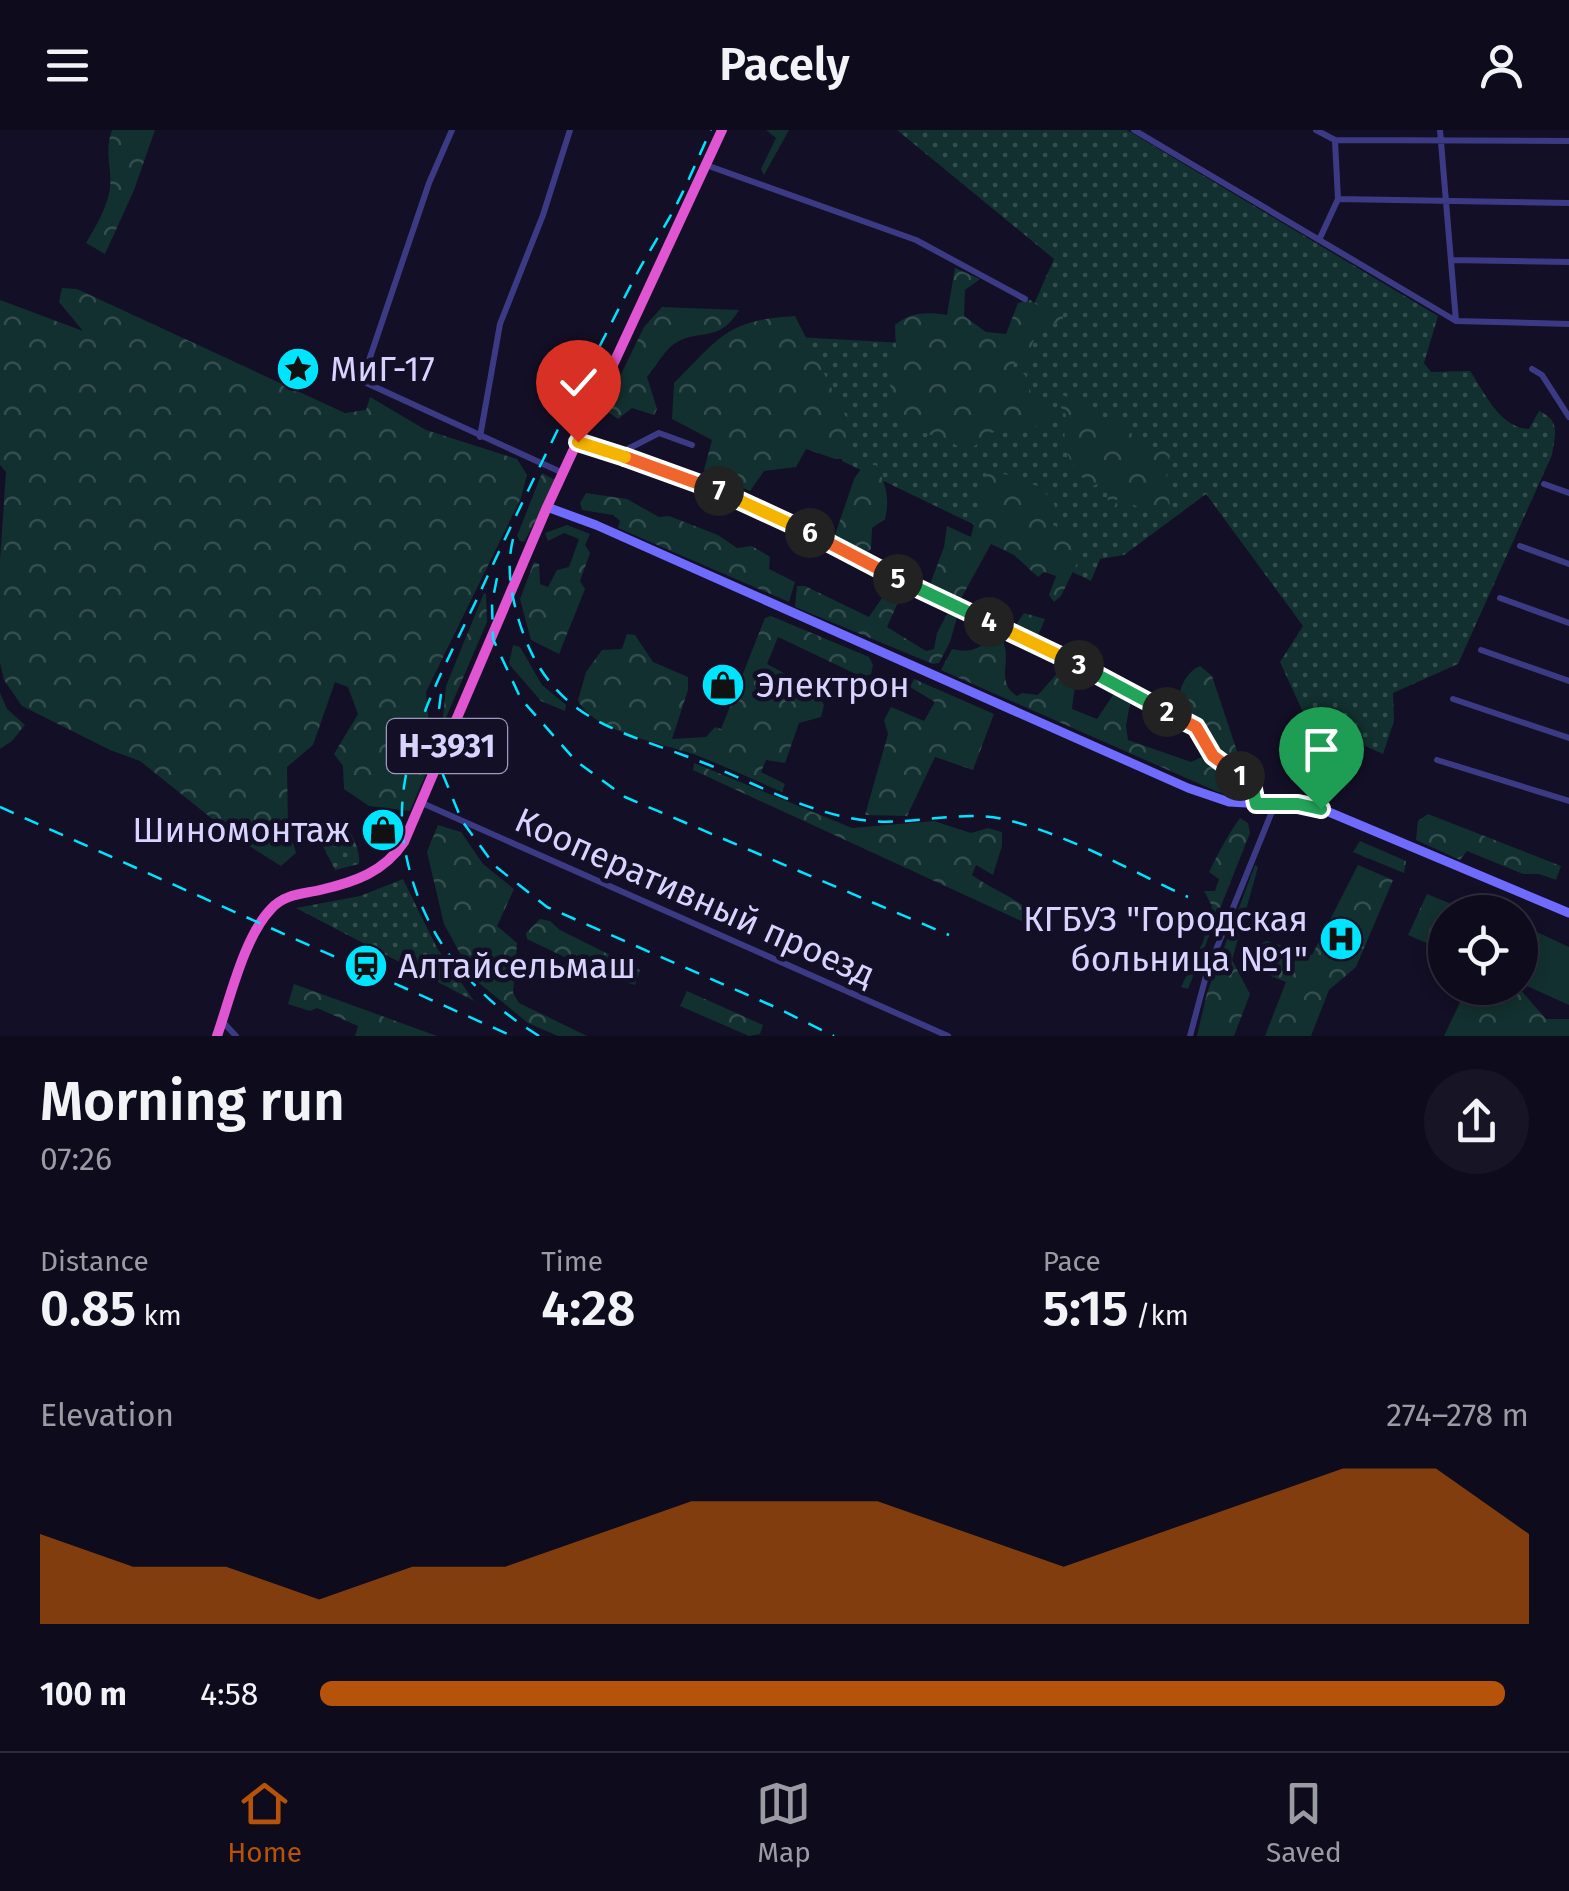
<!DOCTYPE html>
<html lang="en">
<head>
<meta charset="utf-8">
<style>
	body { margin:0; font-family:"Fira Sans",sans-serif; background:#171425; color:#f1f3f6; height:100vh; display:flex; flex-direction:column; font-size:38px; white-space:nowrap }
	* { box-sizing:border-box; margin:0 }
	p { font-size:32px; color:#9b9ba3 }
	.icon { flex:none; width:55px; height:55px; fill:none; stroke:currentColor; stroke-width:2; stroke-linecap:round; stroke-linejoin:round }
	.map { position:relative; height:906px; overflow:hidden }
	.side { display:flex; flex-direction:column; background:#0e0b1c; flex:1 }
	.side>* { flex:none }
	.tools { position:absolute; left:1428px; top:765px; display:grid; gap:20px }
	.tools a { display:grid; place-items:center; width:110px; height:110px; border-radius:50%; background:#0e0b1c; box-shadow:0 5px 15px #0003,0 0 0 2px #2e2b3b; font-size:50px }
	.pin { position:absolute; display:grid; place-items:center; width:85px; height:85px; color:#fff; margin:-102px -42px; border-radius:50% 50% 50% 0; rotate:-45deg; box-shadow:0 0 10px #0007 }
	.pin .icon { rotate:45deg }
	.km { position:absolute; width:50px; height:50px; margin:-25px; border-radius:50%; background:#222; color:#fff; font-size:28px; line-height:50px; text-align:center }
	.round { display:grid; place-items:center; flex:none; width:105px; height:105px; border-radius:52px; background:#171425 }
	.summary { display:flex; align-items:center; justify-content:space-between; height:170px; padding:0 40px }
	h1 { font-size:55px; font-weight:600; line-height:75px }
	.stats { display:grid; grid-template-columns:repeat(3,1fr); gap:15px; height:170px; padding:10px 40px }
	.stats div { display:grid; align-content:center }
	.stats b { font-size:50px; font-weight:600 }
	.stats small { font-size:28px; font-weight:400 }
	.stats p { font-size:28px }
	.chart { height:280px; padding:20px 40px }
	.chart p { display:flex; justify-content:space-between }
	.chart svg { width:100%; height:180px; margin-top:10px; fill:#b45309; opacity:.7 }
	ul { padding:0 40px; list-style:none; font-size:32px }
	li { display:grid; grid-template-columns:160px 120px 1fr; align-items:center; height:75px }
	li i { height:25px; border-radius:12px; background:#b45309 }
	header { display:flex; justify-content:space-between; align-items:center; height:130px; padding:0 40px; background:#0e0b1c; font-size:45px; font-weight:600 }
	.tabs { display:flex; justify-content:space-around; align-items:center; height:140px; border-top:2px solid #2e2b3b; background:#0e0b1c; font-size:28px; color:#9b9ba3 }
	.tabs a { display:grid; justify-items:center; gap:5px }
	.tabs .selected { color:#b45309 }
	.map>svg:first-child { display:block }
</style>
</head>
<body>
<header><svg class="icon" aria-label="menu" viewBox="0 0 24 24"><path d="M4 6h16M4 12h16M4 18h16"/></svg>Pacely<svg class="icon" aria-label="person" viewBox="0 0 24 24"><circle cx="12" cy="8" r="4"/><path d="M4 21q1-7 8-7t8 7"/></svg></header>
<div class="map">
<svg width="1569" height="906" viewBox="0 0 1569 906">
	<defs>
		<pattern id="grass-dots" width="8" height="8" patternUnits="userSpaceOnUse" patternTransform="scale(2.5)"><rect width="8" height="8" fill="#12302f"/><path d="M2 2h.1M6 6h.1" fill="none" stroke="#344d4e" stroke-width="1.8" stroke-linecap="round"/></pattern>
		<pattern id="forest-crowns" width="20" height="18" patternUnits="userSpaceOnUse" patternTransform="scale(2.5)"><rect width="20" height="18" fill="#12302f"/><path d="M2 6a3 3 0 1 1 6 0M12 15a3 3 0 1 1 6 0" fill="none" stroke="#344d4e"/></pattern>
	</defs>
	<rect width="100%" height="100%" fill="#130f26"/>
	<!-- grass -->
	<path fill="url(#grass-dots)" d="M 897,0 L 1127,0 L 1438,186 L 1424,233 L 1431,242 L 1470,241 C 1485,263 1500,298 1529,299 L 1539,281 C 1561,291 1555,304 1552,325 L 1458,534 L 1393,563 L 1394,591 L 1383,624 L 1340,605 L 1313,604 L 1280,532 L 1303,496 L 1206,364 L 1124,425 L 1100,429 L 1091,451 L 842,331 L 846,287 L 777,206 L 1014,219 L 1054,129 Z
		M 338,693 C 351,697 361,721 359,734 L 335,740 L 319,708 Z
		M 403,749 L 437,818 L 474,871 L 296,778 L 360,766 Z"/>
	<!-- forest -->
	<path fill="url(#forest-crowns)" d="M 112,0 L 155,0 L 134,60 L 105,124 L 86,113 C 96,96 107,78 110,58 C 112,37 104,21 112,0 Z
		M 766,0 L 789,0 L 764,45 L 761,39 L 776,8 Z
		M 955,138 L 980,149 L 965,160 L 964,186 L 986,202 L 1006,204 L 1018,173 L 1031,170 L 1044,181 L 1056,177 L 1063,182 L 1063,191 L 1039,197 L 1026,230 L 1016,230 L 1013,236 L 1025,245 L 1033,269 L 1043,270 L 1053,281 L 1052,286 L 1028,302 L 1002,296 L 969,320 L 895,291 L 889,247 L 889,237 L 896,225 L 895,195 C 912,182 927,182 947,185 Z
		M 62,158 L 77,159 L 345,283 L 366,280 L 370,267 L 426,300 L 517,329 L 527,345 L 521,368 L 426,562 L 432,629 L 410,681 L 369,676 L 344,659 L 343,636 L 334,624 L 358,584 L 348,557 L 335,552 L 313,615 L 287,637 L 288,696 L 296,723 L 281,736 L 235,707 L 140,631 L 110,620 L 22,576 L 4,550 L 0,533 L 0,431 L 6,342 L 0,335 L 0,170 L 83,201 L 59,172 Z
		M 662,177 L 739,180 C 718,215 699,197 674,214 C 664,221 655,237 647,247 L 657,279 L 654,285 L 632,278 L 618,289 L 604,279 L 644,197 Z
		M 795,186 L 850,295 L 851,329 L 835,329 L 806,319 L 796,337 L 764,341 L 750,361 L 704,340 L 712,310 L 672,289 L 674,253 C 720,207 726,190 795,186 Z
		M 1059,263 L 1090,279 L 1094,288 C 1122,290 1119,294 1139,310 C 1149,317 1161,317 1170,325 L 1165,355 L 1170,374 L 1152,384 L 1118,367 L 1114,378 L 1109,377 L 1105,350 L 1093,356 C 1068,340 1061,313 1066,285 L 1059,274 Z
		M 876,335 C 886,355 890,367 885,389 L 872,398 L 871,419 L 866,424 L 840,413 L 835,405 L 854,349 L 863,336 Z
		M 987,338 L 1040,357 L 1055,374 L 1053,395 L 1075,406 L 1084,419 L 1061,466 L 1054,472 L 1049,465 L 1056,446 L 1044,442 L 1038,447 L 1014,425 L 991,414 L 959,472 L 929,457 L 944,417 L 947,396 L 971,407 Z
		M 542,343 L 557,351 L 524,412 L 520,411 L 517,406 Z
		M 586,363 L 627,369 L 659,387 L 669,386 L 718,405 L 737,418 L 752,416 L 770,427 L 769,439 L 795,452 L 789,472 L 618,398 L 620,391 L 613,385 L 582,380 L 580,373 Z
		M 567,395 L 590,404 L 585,415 L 590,423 L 580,451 L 585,459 L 559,524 L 531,510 L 520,469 L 534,432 L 539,434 L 540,454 L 548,457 L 557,440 L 569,437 L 579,409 L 564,403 L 548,411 L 545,403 Z
		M 891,455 L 903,461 L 887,497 L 926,521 L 934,519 L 937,503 L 947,484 L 957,487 L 950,512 L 939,533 L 933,534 L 795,477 L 797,456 L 805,456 L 869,487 Z
		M 484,463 L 486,464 L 487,492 L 442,597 L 446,556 Z
		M 1024,483 L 1045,489 L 1036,510 L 1013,499 Z
		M 771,486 L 869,527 L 873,535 L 871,544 L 862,547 L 778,507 L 767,534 L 815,560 L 824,575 L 821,587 L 799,593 L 785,633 L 766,630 L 761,642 L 785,654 L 782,662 C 754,650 725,636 696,625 C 665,614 591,601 578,570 L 586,542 L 602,520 L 622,519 L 627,504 L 635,505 L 653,532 L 688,547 L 688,560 L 672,609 L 706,607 L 715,597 L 721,599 L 765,488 Z
		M 990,509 L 1003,511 C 1012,532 995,552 1017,566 L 1022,563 L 1038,565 L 1061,539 L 1076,546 L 1072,579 L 1097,589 L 1115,562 L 1130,573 L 1126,596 L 1128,610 L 1191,632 L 1206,625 C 1210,602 1201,586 1179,578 C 1177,562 1185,542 1200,536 L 1212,546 L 1239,627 L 1246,662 L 1238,667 L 1218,662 L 941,540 L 952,519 C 969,523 977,520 990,509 Z
		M 513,515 L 520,517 L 542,555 L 566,575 L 565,581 L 541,571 L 509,534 Z
		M 914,549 L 994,584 L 973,640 L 935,627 L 907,686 L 865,685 L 888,604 L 884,590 L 891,577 L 924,591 L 935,572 L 910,557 Z
		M 0,563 L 7,579 L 25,595 L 12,611 L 0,619 Z
		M 694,633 L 852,698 L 934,691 L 971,703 L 988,698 L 1002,702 L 1002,716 L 993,745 L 976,735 L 972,745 C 991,760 1041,777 1041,800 L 693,640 Z
		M 1428,684 L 1561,736 L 1556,750 L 1539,744 L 1523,744 L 1467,721 L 1460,730 L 1416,710 L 1418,691 Z
		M 1240,688 L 1248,693 L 1250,703 L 1188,859 L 1181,857 L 1203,812 L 1212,776 L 1204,761 L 1215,761 L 1219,749 L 1209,742 C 1219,722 1227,706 1240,688 Z
		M 438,695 L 461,702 L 483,734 L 514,759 L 497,796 L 517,813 L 513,863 L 519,873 L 587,906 L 558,906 L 528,893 L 474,849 L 444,794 L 427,722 Z
		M 1360,711 L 1406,731 L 1404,743 L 1353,722 Z
		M 1255,735 L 1258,737 L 1232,830 L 1250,864 L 1234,906 L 1197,906 L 1207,863 Z
		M 1358,735 L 1393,750 L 1356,837 L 1329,860 L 1311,906 L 1265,906 L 1286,852 L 1248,837 L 1250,819 L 1267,811 L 1312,825 Z
		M 1427,764 L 1466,780 L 1445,782 L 1445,821 L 1408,805 Z
		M 540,789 L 550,791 L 560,800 L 640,840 L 635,855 L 600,844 L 527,809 L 526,803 Z
		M 294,854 L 437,906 L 438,906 L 355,906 L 358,896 L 317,878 L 310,881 L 288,874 Z
		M 1467,858 L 1519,858 L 1546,889 L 1569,889 L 1569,906 L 1444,906 Z
		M 687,861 L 763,895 L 760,904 L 749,906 L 680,876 Z"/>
	<!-- park -->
	<path fill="#12302f" d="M 1520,794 L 1569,817 L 1569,875 L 1520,853 Z"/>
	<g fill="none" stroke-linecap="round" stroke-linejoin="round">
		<!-- minor -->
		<path stroke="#3d3a85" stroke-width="6" d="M 452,0 L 429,53 L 362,251 L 563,343
			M 1134,0 L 1456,191 L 1569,194
			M 1316,0 L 1335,10 L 1569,11
			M 1440,0 L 1456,191
			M 1335,11 L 1338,69
			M 706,35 L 916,110 L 1025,169
			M 1320,108 L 1338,69 L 1569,73
			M 1451,130 L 1569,132
			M 1532,239 L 1542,245 L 1569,287
			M 480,307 L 500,194 L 543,85 L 570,0
			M 578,312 L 688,348 L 788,391 L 878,439 L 1081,536 L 1197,597 L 1213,627 L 1252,654 L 1256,673
			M 618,324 L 659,303 L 692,315
			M 1544,354 L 1569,363
			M 1520,416 L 1569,434
			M 1500,468 L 1569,493
			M 1481,520 L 1569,551
			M 1453,569 L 1569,608
			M 1437,630 L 1569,671
			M 422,673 L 948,906
			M 223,892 L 236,906
			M 1190,906 L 1207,842 L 1275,674"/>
		<!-- secondary -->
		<path stroke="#6f6bff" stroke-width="9" d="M 547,377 L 596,395 L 1188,658 L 1229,672 L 1317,677 L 1569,783"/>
		<!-- trunk -->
		<path stroke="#e055d1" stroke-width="10" d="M 217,906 C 230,869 244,807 271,779 C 284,764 303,764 320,760 C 355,752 384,742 404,712 L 547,377 L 722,0"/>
		<!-- rail -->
		<path stroke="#00e5ff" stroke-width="2.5" stroke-dasharray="15 12" stroke-linecap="butt" d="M 513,409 C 506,437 511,464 519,491 C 552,597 625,600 714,637 C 764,658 816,686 871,691 C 915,695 963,679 1007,690 C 1069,705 1129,740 1188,767
			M 497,448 L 492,473 L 493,509 L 521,569 L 576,631 L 625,667 L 949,805
			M 441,564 L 437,594 L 439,635 L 462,691 L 495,736 L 547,777 L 775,877 L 834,906
			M 0,677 L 512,906
			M 539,906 C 466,861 418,799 404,714 C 390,626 448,533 483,456 C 531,352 582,250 634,149 C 646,126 660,105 672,83 C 687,56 698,27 711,0"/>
	</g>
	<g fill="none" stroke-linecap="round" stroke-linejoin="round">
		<!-- split-1 casing -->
		<g stroke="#fff" stroke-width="20">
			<path id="split-1" d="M 1240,646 L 1252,654 L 1256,674 L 1298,674 L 1321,679"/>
		</g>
		<!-- split-2 casing -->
		<g stroke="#fff" stroke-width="20">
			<path id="split-2" d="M 1167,582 L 1196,597 L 1213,626 L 1240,646"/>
		</g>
		<!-- split-3 casing -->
		<g stroke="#fff" stroke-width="20">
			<path id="split-3" d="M 1079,535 L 1167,582"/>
		</g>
		<!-- split-4 casing -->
		<g stroke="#fff" stroke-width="20">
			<path id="split-4" d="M 989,492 L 1079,535"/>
		</g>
		<!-- split-5 casing -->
		<g stroke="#fff" stroke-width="20">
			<path id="split-5" d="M 898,449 L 989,492"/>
		</g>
		<!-- split-6 casing -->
		<g stroke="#fff" stroke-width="20">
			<path id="split-6" d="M 810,403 L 898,449"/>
		</g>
		<!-- split-7 casing -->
		<g stroke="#fff" stroke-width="20">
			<path id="split-7" d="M 719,361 L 810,403"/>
		</g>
		<!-- split-8 casing -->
		<g stroke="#fff" stroke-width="20">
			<path id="split-8" d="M 625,327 L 719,361"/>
		</g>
		<!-- split-9 casing -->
		<g stroke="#fff" stroke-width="20">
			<path id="split-9" d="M 578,312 L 625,327"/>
		</g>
		<!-- split-1 -->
		<use href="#split-1" stroke="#22a559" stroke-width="12"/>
		<!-- split-2 -->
		<use href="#split-2" stroke="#f0652b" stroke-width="12"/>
		<!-- split-3 -->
		<use href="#split-3" stroke="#22a559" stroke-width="12"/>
		<!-- split-4 -->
		<use href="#split-4" stroke="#f5b400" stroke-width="12"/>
		<!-- split-5 -->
		<use href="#split-5" stroke="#22a559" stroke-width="12"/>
		<!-- split-6 -->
		<use href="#split-6" stroke="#f0652b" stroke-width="12"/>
		<!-- split-7 -->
		<use href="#split-7" stroke="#f5b400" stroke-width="12"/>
		<!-- split-8 -->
		<use href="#split-8" stroke="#f0652b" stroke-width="12"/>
		<!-- split-9 -->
		<use href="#split-9" stroke="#f5b400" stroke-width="12"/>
	</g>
	<!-- icons -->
	<defs>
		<g id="sight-disc" transform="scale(2.25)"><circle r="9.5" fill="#00e5ff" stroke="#130f26"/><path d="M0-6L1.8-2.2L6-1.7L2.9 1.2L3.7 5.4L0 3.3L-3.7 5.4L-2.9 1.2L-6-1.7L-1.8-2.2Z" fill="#111"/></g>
		<g id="shop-disc" transform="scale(2.25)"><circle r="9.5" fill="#00e5ff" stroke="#130f26"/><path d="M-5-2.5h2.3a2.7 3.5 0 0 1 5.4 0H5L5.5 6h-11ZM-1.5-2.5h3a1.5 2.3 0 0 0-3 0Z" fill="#111"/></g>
		<g id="hospital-disc" transform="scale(2.25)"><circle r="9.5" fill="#00e5ff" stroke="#130f26"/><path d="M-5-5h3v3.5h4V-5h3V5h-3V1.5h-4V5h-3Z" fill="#111"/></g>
		<g id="station-disc" transform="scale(2.25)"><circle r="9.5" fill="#00e5ff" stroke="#130f26"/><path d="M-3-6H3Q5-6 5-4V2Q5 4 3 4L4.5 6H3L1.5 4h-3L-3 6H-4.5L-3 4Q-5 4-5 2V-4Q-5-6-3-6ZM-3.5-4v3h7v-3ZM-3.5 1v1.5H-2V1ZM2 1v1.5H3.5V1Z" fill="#111"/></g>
	</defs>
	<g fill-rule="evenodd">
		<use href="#sight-disc" x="298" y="239"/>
		<use href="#shop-disc" x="723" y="555"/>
		<use href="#shop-disc" x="383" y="700"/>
		<use href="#hospital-disc" x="1341" y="809"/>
		<use href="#station-disc" x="366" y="836"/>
	</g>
	<g text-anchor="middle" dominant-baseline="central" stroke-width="9" stroke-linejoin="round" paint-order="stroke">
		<!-- shield labels -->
		<rect fill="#130f26" stroke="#9e99be" stroke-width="2.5" x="387" y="589" width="120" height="54" rx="8"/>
		<g font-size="32" font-weight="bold" fill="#d9d4ff">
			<text x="447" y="616">Н-3931</text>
		</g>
		<!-- poi labels -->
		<g font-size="35" fill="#d9d4ff" stroke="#130f26" text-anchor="start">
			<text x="330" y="239">МиГ-17</text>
			<text x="756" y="555">Электрон</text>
			<text x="350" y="700" text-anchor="end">Шиномонтаж</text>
			<text x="1308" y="789" text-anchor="end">КГБУЗ "Городская<tspan x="1308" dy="40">больница №1"</tspan></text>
			<text x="398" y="836">Алтайсельмаш</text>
		</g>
		<!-- street labels -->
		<g font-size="35" fill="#d9d4ff" stroke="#130f26">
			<text transform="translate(695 767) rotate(24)">Кооперативный проезд</text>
		</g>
	</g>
</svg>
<div class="tools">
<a><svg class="icon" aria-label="locate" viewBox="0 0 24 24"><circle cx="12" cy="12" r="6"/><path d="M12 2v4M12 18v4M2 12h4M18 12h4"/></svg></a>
</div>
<div class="pin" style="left:1321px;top:679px;background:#1e9e55"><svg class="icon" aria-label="arrive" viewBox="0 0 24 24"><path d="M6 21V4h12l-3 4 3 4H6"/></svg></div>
<div class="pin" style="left:578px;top:312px;background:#d93025"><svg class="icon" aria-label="check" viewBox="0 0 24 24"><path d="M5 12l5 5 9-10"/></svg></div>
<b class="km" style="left:1240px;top:646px">1</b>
<b class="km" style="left:1167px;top:582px">2</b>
<b class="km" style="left:1079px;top:535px">3</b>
<b class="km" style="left:989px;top:492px">4</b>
<b class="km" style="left:898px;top:449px">5</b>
<b class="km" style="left:810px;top:403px">6</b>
<b class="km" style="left:719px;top:361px">7</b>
</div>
<section class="side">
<div class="summary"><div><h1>Morning run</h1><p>07:26</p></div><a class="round"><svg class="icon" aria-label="share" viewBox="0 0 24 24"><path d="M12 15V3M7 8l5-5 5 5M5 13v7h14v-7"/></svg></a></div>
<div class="stats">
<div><p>Distance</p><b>0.85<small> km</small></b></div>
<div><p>Time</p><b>4:28</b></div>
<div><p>Pace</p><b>5:15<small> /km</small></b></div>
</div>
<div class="chart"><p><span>Elevation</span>274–278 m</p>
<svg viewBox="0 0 160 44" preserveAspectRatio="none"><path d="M0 44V22L10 30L20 30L30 38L40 30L50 30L60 22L70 14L80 14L90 14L100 22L110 30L120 22L130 14L140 6L150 6L160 22V44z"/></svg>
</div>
<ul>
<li><b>100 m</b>4:58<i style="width:98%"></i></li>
</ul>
</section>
<nav class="tabs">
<a class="selected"><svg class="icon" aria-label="home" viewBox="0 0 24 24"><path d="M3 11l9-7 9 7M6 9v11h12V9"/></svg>Home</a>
<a><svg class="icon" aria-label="map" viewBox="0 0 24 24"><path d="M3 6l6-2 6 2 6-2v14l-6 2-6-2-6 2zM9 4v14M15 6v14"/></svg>Map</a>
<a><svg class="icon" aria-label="saved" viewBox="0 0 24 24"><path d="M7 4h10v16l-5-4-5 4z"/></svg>Saved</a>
</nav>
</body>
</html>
